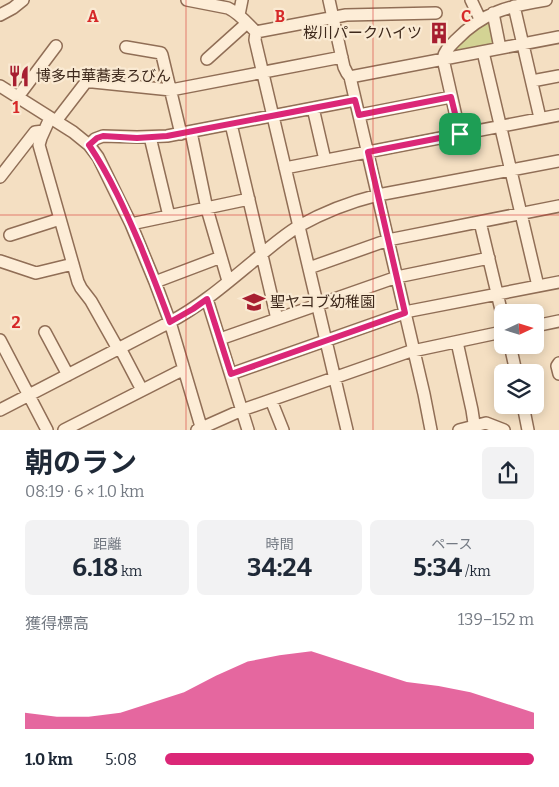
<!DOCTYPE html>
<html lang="ja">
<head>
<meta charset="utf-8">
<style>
	body { margin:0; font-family:Bitter,"Noto Sans JP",serif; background:#f2f2f3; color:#1f2937; height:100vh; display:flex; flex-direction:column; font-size:19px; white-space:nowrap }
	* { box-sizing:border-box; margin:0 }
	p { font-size:16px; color:#747a83 }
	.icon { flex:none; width:28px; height:28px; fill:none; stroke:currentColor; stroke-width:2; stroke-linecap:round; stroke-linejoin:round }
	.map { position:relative; height:430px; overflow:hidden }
	.drawer { display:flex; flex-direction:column; background:#fff; flex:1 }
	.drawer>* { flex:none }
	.needle { width:32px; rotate:86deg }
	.controls { position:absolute; left:494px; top:304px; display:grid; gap:10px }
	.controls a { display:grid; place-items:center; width:50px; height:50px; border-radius:8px; background:#fff; box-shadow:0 2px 12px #0003; font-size:25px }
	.pin { position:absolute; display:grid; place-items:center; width:42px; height:42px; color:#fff; margin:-21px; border-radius:10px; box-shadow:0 2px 8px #0006 }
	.round { display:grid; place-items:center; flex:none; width:52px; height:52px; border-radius:8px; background:#f2f2f3 }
	.head { display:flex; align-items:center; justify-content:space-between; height:85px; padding:0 25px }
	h1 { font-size:28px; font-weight:700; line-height:38px }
	.stats { display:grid; grid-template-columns:repeat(3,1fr); gap:8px; height:85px; padding:5px 25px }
	.stats div { display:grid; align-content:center; border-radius:8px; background:#f2f2f3; text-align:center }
	.stats b { font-size:25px; font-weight:700 }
	.stats small { font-size:14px; font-weight:400 }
	.stats p { font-size:14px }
	.chart { height:140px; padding:10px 25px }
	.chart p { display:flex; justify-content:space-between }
	.chart svg { width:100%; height:90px; margin-top:5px; fill:#db2777; opacity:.7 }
	ul { padding:0 25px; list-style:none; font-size:16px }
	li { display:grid; grid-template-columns:80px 60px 1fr; align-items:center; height:38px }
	li i { height:12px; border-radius:6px; background:#db2777 }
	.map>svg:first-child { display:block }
</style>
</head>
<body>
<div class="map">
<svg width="559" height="430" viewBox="0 0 559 430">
	<rect width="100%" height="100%" fill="#f4dfc2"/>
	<!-- green -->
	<path fill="#d3d394" d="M 487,21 L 490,23 L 496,45 L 452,55 L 450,52 L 462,39 Z"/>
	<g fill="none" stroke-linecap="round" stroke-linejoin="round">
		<!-- minor casing -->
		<g stroke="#906e56" stroke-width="14">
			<path id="minor" d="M 187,0 L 228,8 C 239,13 247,23 256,32
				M 329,0 L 344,67 L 347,73 L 350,77 L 424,394 L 431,430
				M 471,0 L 480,19
				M 514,6 L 540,118
				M 493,13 L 500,48
				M 0,15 L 13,8 L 23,0
				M 239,15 L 242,0
				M 126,47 L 161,53 L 162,55 L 181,134
				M 483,52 L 538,286
				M 207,59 L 247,23
				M 350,77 L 559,37
				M 532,81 L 559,76
				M 0,86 L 73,132 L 89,145 L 98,157 L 131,224 L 155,282 L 170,322 L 202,430
				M 17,98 L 56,46
				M 313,108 L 325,160
				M 359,115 L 451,97
				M 50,118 L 41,138 L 39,145 L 78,282 L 81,288 L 91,301 L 118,349
				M 56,121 L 86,82 L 93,82 L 171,90 L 342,57
				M 231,124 L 277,319
				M 191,132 L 207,209 L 228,281
				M 460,134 L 443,59 C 444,51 450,46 456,40 C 483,12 509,6 546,0
				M 150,137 L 169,216
				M 89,145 L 95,139 L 103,136 L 137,137 L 167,136 L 355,100
				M 285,168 L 559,115
				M 0,177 L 35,132 L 44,131
				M 480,222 L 502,314
				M 131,224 L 249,199
				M 10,235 L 60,219
				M 0,261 L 36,273 L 73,264
				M 309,268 L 388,240 L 559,206
				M 155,282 L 221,257
				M 207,299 L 248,430
				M 535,326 L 559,321
				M 45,332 L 68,375
				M 220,339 L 397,277 L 489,258
				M 0,340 L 47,430
				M 457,342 L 472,410 L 475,430
				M 510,345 L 516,372
				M 120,348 L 142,390
				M 559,363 L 557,366 L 559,374
				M 231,374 L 410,311 L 559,282
				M 271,400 L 283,430
				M 523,405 L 528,430
				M 0,410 L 170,322 C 202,305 228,282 256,259 C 270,247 284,235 299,226 C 324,212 350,202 378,195 L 559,161
				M 64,430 L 184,369
				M 197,430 L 242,410 L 408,352 L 502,332
				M 347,430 L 255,40 L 256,32 L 346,15 L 436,13
				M 459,430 L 486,423 L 504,430"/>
		</g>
		<!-- minor -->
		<use href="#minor" stroke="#fdedd7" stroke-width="11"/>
	</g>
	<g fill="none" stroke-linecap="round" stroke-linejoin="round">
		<!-- route casing -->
		<g stroke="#fff" stroke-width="10">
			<path id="route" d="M 451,97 L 460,134 L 368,152 L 405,313 L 231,374 L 207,299 L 193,309 L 170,322 C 161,297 151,272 141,247 C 126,212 110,176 89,145 L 97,138 L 103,136 L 137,138 L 167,136 L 355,100 L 359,115 Z"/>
		</g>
		<!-- route -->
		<use href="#route" stroke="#db2777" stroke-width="6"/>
	</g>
	<!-- grid -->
	<path fill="none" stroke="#d62828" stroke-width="1" stroke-opacity="0.55" d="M 186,0 L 186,430M 373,0 L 373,430M 0,215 L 559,215"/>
	<!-- icons -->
	<defs>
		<g id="building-bare" transform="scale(1.725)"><path d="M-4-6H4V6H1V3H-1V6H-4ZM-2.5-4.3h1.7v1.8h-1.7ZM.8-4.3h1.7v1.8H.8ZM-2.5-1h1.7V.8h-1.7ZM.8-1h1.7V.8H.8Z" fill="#a71e30" stroke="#faead3" stroke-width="2.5" paint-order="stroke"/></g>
		<g id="restaurant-bare" transform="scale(1.725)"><path d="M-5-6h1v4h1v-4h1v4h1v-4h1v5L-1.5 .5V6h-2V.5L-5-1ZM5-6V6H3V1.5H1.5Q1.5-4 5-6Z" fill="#a71e30" stroke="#faead3" stroke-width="2.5" paint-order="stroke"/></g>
		<g id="school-bare" transform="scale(1.725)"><path d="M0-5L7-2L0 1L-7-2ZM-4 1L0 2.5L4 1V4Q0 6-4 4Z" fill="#a71e30" stroke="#faead3" stroke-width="2.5" paint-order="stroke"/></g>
	</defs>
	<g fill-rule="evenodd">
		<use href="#building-bare" x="439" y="33"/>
		<use href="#restaurant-bare" x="19" y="76"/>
		<use href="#school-bare" x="254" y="302"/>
	</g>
	<g text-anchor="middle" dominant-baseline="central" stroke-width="4.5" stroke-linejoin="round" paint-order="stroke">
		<!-- poi labels -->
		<g font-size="15" fill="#3e291c" stroke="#faead3" text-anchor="start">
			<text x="422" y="33" text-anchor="end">桜川パークハイツ</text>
			<text x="36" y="76">博多中華蕎麦ろびん</text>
			<text x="270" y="302">聖ヤコブ幼稚園</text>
		</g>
	</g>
	<g font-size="16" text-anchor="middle" font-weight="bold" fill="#d62828" stroke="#faead3" stroke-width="4.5" stroke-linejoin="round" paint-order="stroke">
		<text x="93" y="22">A</text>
		<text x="280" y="22">B</text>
		<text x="466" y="22">C</text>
		<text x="16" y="113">1</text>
		<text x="16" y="328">2</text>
	</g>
</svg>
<div class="controls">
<a><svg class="needle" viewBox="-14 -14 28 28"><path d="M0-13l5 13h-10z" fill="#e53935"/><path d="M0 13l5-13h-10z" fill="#747a83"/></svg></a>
<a><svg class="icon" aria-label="layers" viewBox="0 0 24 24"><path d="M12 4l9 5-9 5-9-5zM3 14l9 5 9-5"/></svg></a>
</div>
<div class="pin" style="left:460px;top:134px;background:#1e9e55"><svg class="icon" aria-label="arrive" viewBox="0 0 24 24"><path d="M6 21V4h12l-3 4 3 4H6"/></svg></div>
</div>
<section class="drawer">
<div class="head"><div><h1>朝のラン</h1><p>08:19 · 6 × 1.0 km</p></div><a class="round"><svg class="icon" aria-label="share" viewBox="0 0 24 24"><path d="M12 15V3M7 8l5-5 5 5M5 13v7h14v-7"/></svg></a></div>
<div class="stats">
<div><p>距離</p><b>6.18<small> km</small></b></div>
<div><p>時間</p><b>34:24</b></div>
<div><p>ペース</p><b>5:34<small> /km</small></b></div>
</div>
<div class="chart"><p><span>獲得標高</span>139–152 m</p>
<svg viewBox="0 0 160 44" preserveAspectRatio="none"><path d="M0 44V36L10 38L20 38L30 36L40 31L50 26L60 18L70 11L80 8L90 6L100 11L110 16L120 21L130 23L140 26L150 31L160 36V44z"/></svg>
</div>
<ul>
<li><b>1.0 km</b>5:08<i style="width:100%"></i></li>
</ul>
</section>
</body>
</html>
